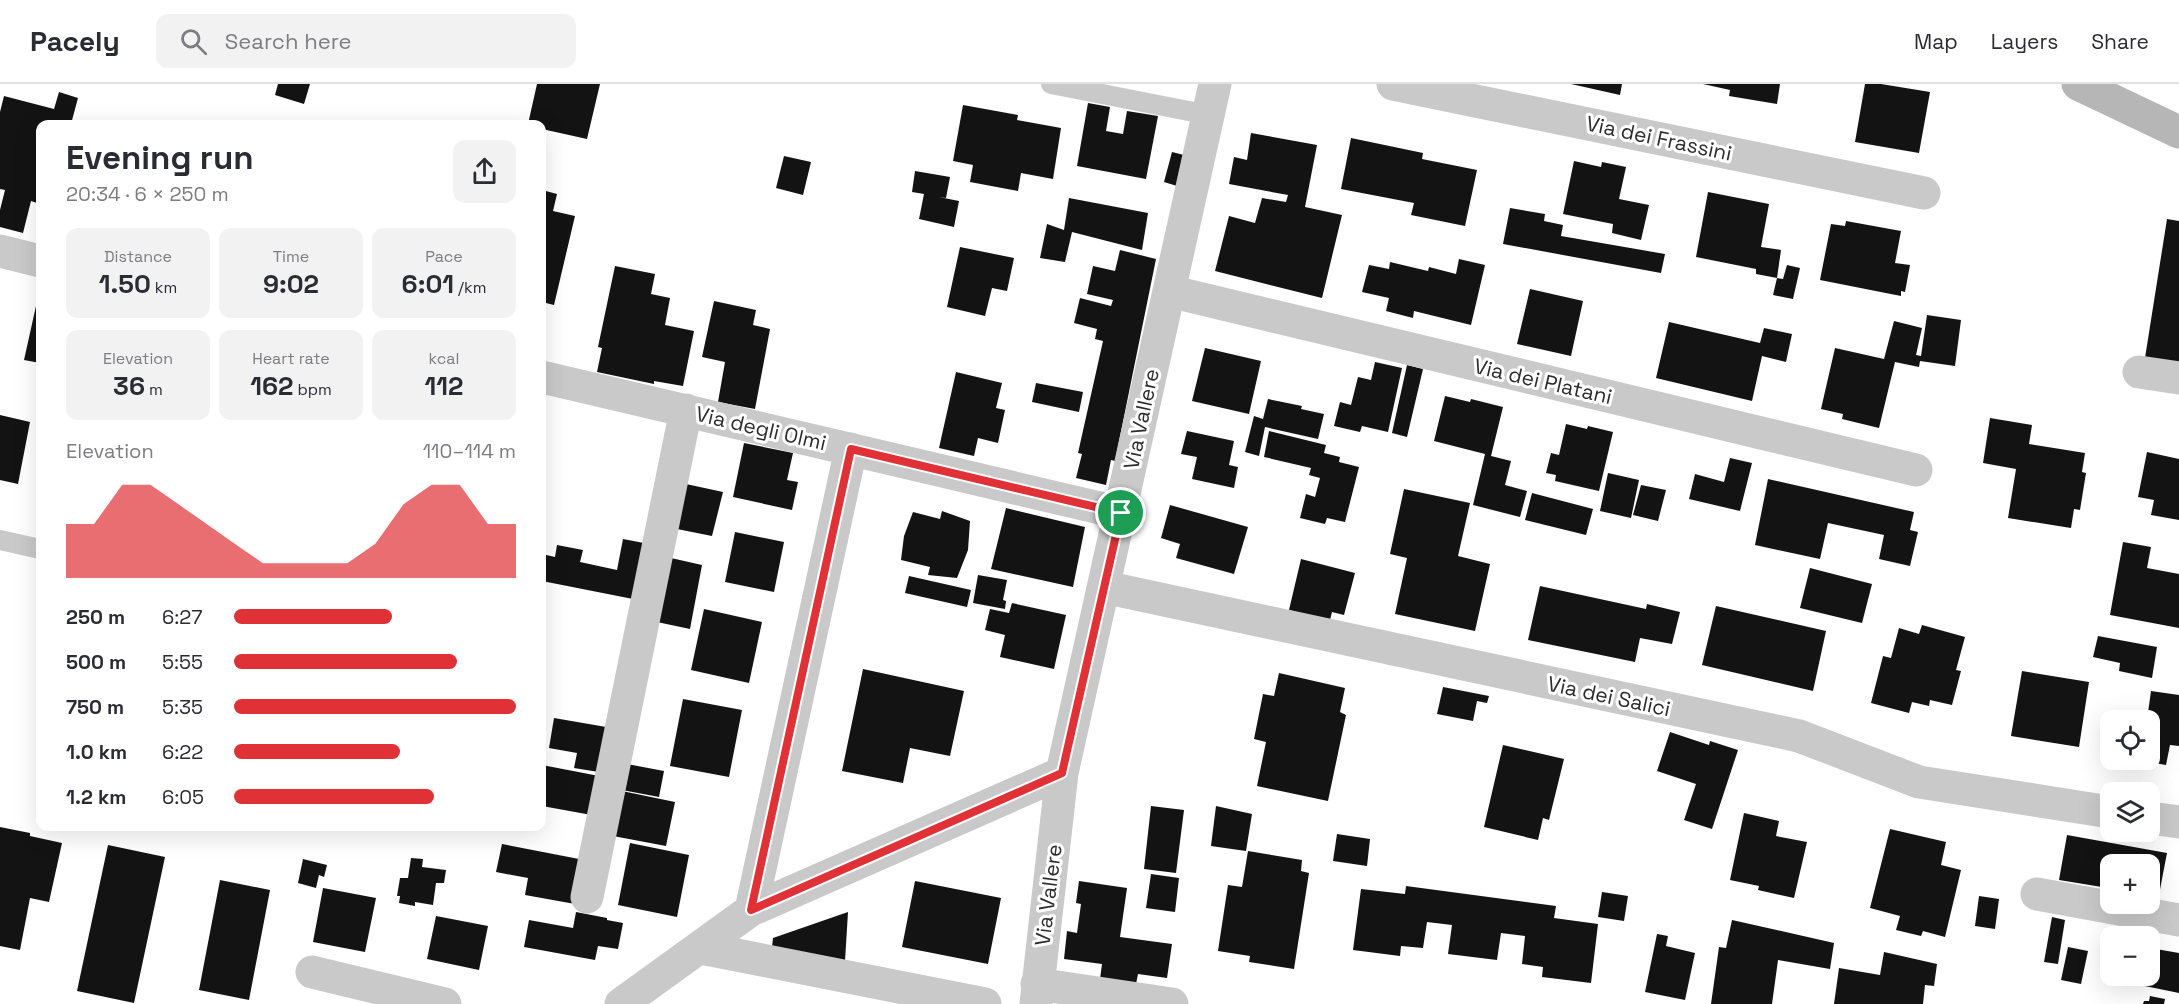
<!DOCTYPE html>
<html lang="en">
<head>
<meta charset="utf-8">
<style>
	body { margin:0; font-family:"Space Grotesk",sans-serif; background:#f2f2f3; color:#2b2b33; height:100vh; display:flex; flex-direction:column; font-size:22px; white-space:nowrap }
	* { box-sizing:border-box; margin:0 }
	p { font-size:20px; color:#7c7c81 }
	.icon { flex:none; width:33px; height:33px; fill:none; stroke:currentColor; stroke-width:2; stroke-linecap:round; stroke-linejoin:round }
	.map { position:relative; flex:1; overflow:hidden }
	.side { position:absolute; left:36px; top:36px; width:510px; height:711px; display:flex; flex-direction:column; background:#fff; border-radius:12px; box-shadow:0 6px 24px #0002 }
	.side>* { flex:none }
	.tools { position:absolute; left:2100px; top:626px; display:grid; gap:12px }
	.tools a { display:grid; place-items:center; width:60px; height:60px; border-radius:12px; background:#fff; box-shadow:0 6px 24px #0002; font-size:30px }
	.pin { position:absolute; display:grid; place-items:center; width:51px; height:51px; color:#fff; margin:-26px; border:3px solid #fff; border-radius:50%; box-shadow:0 2px 6px #0007 }
	.round { display:grid; place-items:center; flex:none; width:63px; height:63px; border-radius:12px; background:#f2f2f3 }
	.headline { display:flex; align-items:center; justify-content:space-between; height:102px; padding:0 30px }
	h1 { font-size:33px; font-weight:800; line-height:45px }
	.figures { display:grid; grid-template-columns:repeat(3,1fr); gap:9px; height:102px; padding:6px 30px }
	.figures div { display:grid; align-content:center; border-radius:12px; background:#f2f2f3; text-align:center }
	.figures b { font-size:26px; font-weight:800 }
	.figures small { font-size:16px; font-weight:400 }
	.figures p { font-size:16px }
	.chart { height:168px; padding:12px 30px }
	.chart p { display:flex; justify-content:space-between }
	.chart svg { width:100%; height:108px; margin-top:6px; fill:#e03236; opacity:.7 }
	ul { padding:0 30px; list-style:none; font-size:20px }
	li { display:grid; grid-template-columns:96px 72px 1fr; align-items:center; height:45px }
	li i { height:15px; border-radius:8px; background:#e03236 }
	header { display:flex; align-items:center; gap:36px; box-sizing:border-box; height:84px; padding:0 30px; background:#fff; border-bottom:2px solid #e1e1e2 }
	header strong { font-size:28px }
	nav { display:flex; gap:33px; margin-inline-start:auto; font-size:21px }
	.search { width:420px; height:54px; background:#f2f2f3; display:flex; align-items:center; gap:15px; box-sizing:border-box; padding:0 21px; border-radius:12px; color:#7c7c81; font-size:22px }
	.map>svg:first-child { display:block }
</style>
</head>
<body>
<header>
<strong>Pacely</strong>
<div class="search"><svg class="icon" aria-label="search" viewBox="0 0 24 24"><circle cx="10" cy="10" r="6"/><path d="M15 15l6 6"/></svg>Search here</div>
<nav><a>Map</a><a>Layers</a><a>Share</a></nav>
</header>
<div class="map">
<svg width="2179" height="920" viewBox="0 0 2179 920">
	<rect width="100%" height="100%" fill="#fff"/>
	<!-- building -->
	<path fill="#131313" d="M 278,0 L 310,0 L 304,20 L 275,11 Z
		M 537,0 L 600,0 L 587,55 L 542,45 L 542,40 L 528,40 Z
		M 1571,0 L 1622,0 L 1620,11 Z
		M 1703,0 L 1780,0 L 1777,20 L 1729,12 L 1730,6 Z
		M 1865,0 L 1881,0 L 1930,8 L 1919,69 L 1855,58 Z
		M 59,8 L 78,14 L 71,40 L 40,40 L 40,120 L 31,117 L 23,149 L 0,143 L 0,126 L 5,106 L 0,105 L 0,28 L 4,12 L 54,25 Z
		M 1088,19 L 1110,23 L 1106,47 L 1123,50 L 1127,27 L 1158,32 L 1146,95 L 1077,82 Z
		M 963,21 L 1018,31 L 1017,36 L 1061,44 L 1053,95 L 1021,89 L 1018,107 L 970,98 L 973,81 L 953,77 Z
		M 1251,49 L 1317,61 L 1305,123 L 1342,131 L 1322,214 L 1215,187 L 1229,132 L 1255,139 L 1262,114 L 1286,118 L 1288,111 L 1229,100 L 1234,73 L 1247,76 Z
		M 1351,54 L 1423,69 L 1422,75 L 1477,86 L 1465,142 L 1411,131 L 1414,119 L 1341,105 Z
		M 1172,68 L 1184,71 L 1177,102 L 1164,98 Z
		M 784,72 L 811,78 L 803,111 L 776,104 Z
		M 1574,77 L 1601,83 L 1602,78 L 1626,83 L 1619,115 L 1649,121 L 1641,156 L 1612,149 L 1613,140 L 1563,130 Z
		M 915,87 L 950,93 L 946,114 L 939,113 L 959,117 L 954,143 L 919,135 L 924,110 L 912,108 Z
		M 542,106 L 557,110 L 553,127 L 575,132 L 554,221 L 542,218 Z
		M 1708,108 L 1769,120 L 1761,163 L 1781,166 L 1777,194 L 1756,190 L 1756,185 L 1696,173 Z
		M 1069,114 L 1148,129 L 1142,166 L 1072,148 L 1065,178 L 1040,174 L 1047,140 L 1064,146 Z
		M 1510,124 L 1545,130 L 1544,137 L 1563,141 L 1561,152 L 1665,170 L 1661,189 L 1503,160 Z
		M 2167,135 L 2179,137 L 2179,280 L 2145,274 Z
		M 1846,137 L 1901,147 L 1895,179 L 1910,181 L 1905,208 L 1901,207 L 1901,212 L 1820,196 L 1831,140 L 1845,142 Z
		M 960,163 L 1014,174 L 1007,207 L 992,204 L 985,232 L 947,223 Z
		M 1120,166 L 1156,175 L 1115,377 L 1111,376 L 1106,401 L 1076,394 L 1082,370 L 1078,369 L 1103,257 L 1095,255 L 1097,245 L 1074,239 L 1080,214 L 1111,222 L 1113,216 L 1087,210 L 1093,182 L 1115,187 Z
		M 1459,175 L 1485,181 L 1471,241 L 1414,227 L 1413,234 L 1386,227 L 1389,214 L 1362,208 L 1369,181 L 1389,185 L 1390,178 L 1428,187 L 1429,183 L 1456,190 Z
		M 1787,181 L 1800,184 L 1793,215 L 1773,211 L 1777,194 L 1783,195 Z
		M 615,182 L 655,190 L 651,210 L 670,214 L 665,241 L 694,247 L 683,302 L 654,297 L 654,300 L 597,288 L 602,264 L 598,263 Z
		M 1530,205 L 1583,217 L 1571,272 L 1517,260 Z
		M 38,213 L 40,214 L 40,279 L 24,276 Z
		M 714,217 L 756,226 L 753,241 L 770,245 L 755,325 L 718,318 L 725,278 L 702,273 Z
		M 1927,231 L 1961,236 L 1955,282 L 1920,277 L 1919,283 L 1895,278 L 1879,344 L 1842,335 L 1843,330 L 1821,325 L 1835,264 L 1884,275 L 1894,237 L 1922,244 L 1916,271 L 1921,272 Z
		M 1669,238 L 1760,259 L 1764,244 L 1792,250 L 1786,278 L 1762,272 L 1752,317 L 1656,294 Z
		M 1205,264 L 1261,277 L 1249,330 L 1192,317 Z
		M 1375,278 L 1402,284 L 1388,348 L 1362,342 L 1360,348 L 1334,342 L 1340,318 L 1351,321 L 1358,293 L 1371,296 Z
		M 1407,281 L 1423,285 L 1407,353 L 1392,349 Z
		M 956,288 L 1002,299 L 996,324 L 1005,326 L 998,359 L 978,354 L 974,372 L 939,364 Z
		M 1036,299 L 1083,308 L 1079,328 L 1032,318 Z
		M 1445,312 L 1470,318 L 1471,315 L 1503,323 L 1491,372 L 1511,377 L 1505,401 L 1527,407 L 1520,433 L 1473,421 L 1485,370 L 1434,357 Z
		M 1268,315 L 1302,322 L 1301,325 L 1324,330 L 1318,355 L 1265,343 L 1259,372 L 1245,368 L 1254,332 L 1263,335 Z
		M 0,331 L 30,338 L 18,400 L 0,396 Z
		M 1990,334 L 2032,341 L 2029,360 L 2085,369 L 2082,388 L 2086,389 L 2080,426 L 2074,425 L 2071,444 L 2008,434 L 2016,385 L 1983,379 Z
		M 1566,340 L 1587,345 L 1588,342 L 1613,348 L 1599,407 L 1555,397 L 1556,391 L 1546,389 L 1551,369 L 1559,371 Z
		M 1187,347 L 1234,357 L 1229,381 L 1238,383 L 1234,404 L 1192,395 L 1197,373 L 1181,370 Z
		M 1269,347 L 1326,361 L 1324,369 L 1340,373 L 1339,378 L 1359,383 L 1345,438 L 1327,434 L 1325,440 L 1300,434 L 1306,410 L 1315,413 L 1320,394 L 1309,391 L 1311,384 L 1264,373 Z
		M 744,359 L 793,369 L 787,396 L 798,398 L 792,426 L 733,413 Z
		M 2147,368 L 2179,375 L 2179,436 L 2151,431 L 2154,416 L 2138,413 Z
		M 1730,374 L 1752,379 L 1740,427 L 1689,415 L 1695,390 L 1724,398 Z
		M 1608,389 L 1639,396 L 1631,434 L 1600,427 Z
		M 1768,395 L 1914,428 L 1910,446 L 1918,448 L 1910,482 L 1879,475 L 1884,451 L 1828,439 L 1820,475 L 1755,461 Z
		M 686,400 L 723,408 L 712,452 L 677,445 Z
		M 1641,401 L 1666,406 L 1658,437 L 1633,431 Z
		M 1404,405 L 1470,419 L 1458,472 L 1490,480 L 1475,547 L 1395,530 L 1407,474 L 1390,470 Z
		M 1532,409 L 1593,425 L 1586,451 L 1525,436 Z
		M 1170,421 L 1248,443 L 1234,490 L 1176,474 L 1180,460 L 1161,454 Z
		M 1006,424 L 1085,443 L 1073,503 L 991,485 Z
		M 942,427 L 970,437 L 968,466 L 957,494 L 928,491 L 930,483 L 901,476 L 904,452 L 913,428 L 940,435 Z
		M 735,448 L 784,458 L 774,508 L 725,498 Z
		M 623,455 L 649,460 L 638,516 L 542,497 L 542,470 L 555,473 L 557,461 L 583,466 L 580,478 L 617,486 Z
		M 2123,458 L 2151,463 L 2147,484 L 2179,490 L 2179,544 L 2110,531 Z
		M 671,474 L 702,481 L 690,545 L 657,538 Z
		M 1301,475 L 1355,489 L 1344,531 L 1332,528 L 1330,536 L 1289,526 Z
		M 1810,484 L 1872,500 L 1862,539 L 1800,524 Z
		M 978,491 L 1007,496 L 1003,516 L 1006,517 L 1005,525 L 973,519 Z
		M 909,492 L 971,506 L 967,523 L 905,509 Z
		M 1540,502 L 1646,525 L 1647,520 L 1680,528 L 1672,560 L 1640,554 L 1635,578 L 1528,556 Z
		M 1012,519 L 1066,531 L 1054,585 L 1000,573 L 1005,551 L 985,546 L 990,525 L 1009,529 Z
		M 1716,522 L 1826,547 L 1813,607 L 1702,581 Z
		M 704,525 L 762,538 L 749,599 L 691,586 Z
		M 1922,541 L 1965,553 L 1956,586 L 1961,587 L 1952,621 L 1930,616 L 1929,622 L 1912,618 L 1909,629 L 1871,619 L 1883,572 L 1891,574 L 1899,544 L 1919,550 Z
		M 2098,552 L 2157,563 L 2152,594 L 2119,587 L 2120,579 L 2093,573 Z
		M 863,585 L 964,607 L 950,672 L 910,664 L 903,699 L 842,687 Z
		M 2022,587 L 2089,598 L 2079,663 L 2011,652 Z
		M 1279,589 L 1345,604 L 1340,628 L 1346,631 L 1328,717 L 1257,702 L 1266,658 L 1254,655 L 1263,610 L 1274,612 Z
		M 1443,603 L 1489,612 L 1487,619 L 1477,617 L 1473,637 L 1437,630 Z
		M 2151,607 L 2179,611 L 2179,662 L 2170,661 L 2166,681 L 2137,676 L 2150,675 L 2150,636 L 2147,636 Z
		M 683,615 L 742,626 L 729,693 L 670,682 Z
		M 554,634 L 612,644 L 605,689 L 574,684 L 577,669 L 549,664 Z
		M 1670,648 L 1709,661 L 1710,657 L 1738,666 L 1712,745 L 1684,736 L 1696,700 L 1657,687 Z
		M 1503,661 L 1564,675 L 1549,736 L 1543,734 L 1538,756 L 1484,743 Z
		M 627,680 L 664,687 L 659,713 L 622,706 Z
		M 542,681 L 599,692 L 597,732 L 542,722 Z
		M 622,707 L 675,718 L 666,762 L 613,752 Z
		M 1151,722 L 1184,726 L 1176,789 L 1144,785 Z
		M 1216,722 L 1252,730 L 1246,767 L 1211,762 Z
		M 1744,729 L 1779,737 L 1776,752 L 1807,758 L 1794,814 L 1758,806 L 1759,802 L 1730,796 Z
		M 0,743 L 30,749 L 30,752 L 62,759 L 49,818 L 30,814 L 20,866 L 0,862 Z
		M 1890,745 L 1946,758 L 1941,781 L 1961,786 L 1945,853 L 1923,847 L 1921,852 L 1896,846 L 1900,832 L 1870,824 Z
		M 1337,750 L 1370,755 L 1367,782 L 1333,777 Z
		M 2067,751 L 2167,769 L 2158,816 L 2150,814 L 2150,780 L 2110,780 L 2110,808 L 2108,807 L 2108,804 L 2059,796 Z
		M 630,759 L 689,771 L 677,833 L 618,821 Z
		M 502,760 L 579,775 L 575,820 L 525,811 L 528,794 L 496,788 Z
		M 108,761 L 165,773 L 134,919 L 77,907 Z
		M 1248,767 L 1302,776 L 1301,787 L 1309,789 L 1294,885 L 1249,878 L 1250,872 L 1218,867 L 1228,801 L 1242,803 Z
		M 411,774 L 423,775 L 422,783 L 446,786 L 444,799 L 436,799 L 433,821 L 415,818 L 415,822 L 399,819 L 400,812 L 397,812 L 400,794 L 408,794 Z
		M 303,775 L 327,781 L 324,793 L 319,791 L 316,804 L 298,799 Z
		M 1151,790 L 1179,794 L 1175,828 L 1146,824 Z
		M 220,796 L 270,806 L 249,916 L 199,906 Z
		M 915,797 L 1001,814 L 988,880 L 902,863 Z
		M 1079,797 L 1127,804 L 1120,853 L 1172,860 L 1167,894 L 1138,890 L 1136,900 L 1100,895 L 1102,880 L 1064,875 L 1067,847 L 1077,849 L 1081,820 L 1076,819 Z
		M 1406,802 L 1556,822 L 1554,834 L 1598,840 L 1591,899 L 1542,893 L 1543,883 L 1522,880 L 1525,852 L 1501,849 L 1497,876 L 1448,870 L 1452,841 L 1427,838 L 1423,864 L 1401,862 L 1400,872 L 1353,866 L 1361,805 L 1405,810 Z
		M 323,804 L 376,814 L 365,868 L 313,858 Z
		M 1602,808 L 1628,812 L 1624,837 L 1598,833 Z
		M 1979,812 L 1999,815 L 1995,845 L 1975,842 Z
		M 576,828 L 607,834 L 607,836 L 623,839 L 618,865 L 598,862 L 595,876 L 524,863 L 529,836 L 573,844 Z
		M 848,828 L 845,877 L 772,863 L 773,854 Z
		M 436,832 L 488,842 L 479,886 L 427,875 Z
		M 2052,833 L 2065,836 L 2058,880 L 2044,878 Z
		M 1732,836 L 1834,859 L 1830,885 L 1778,876 L 1772,920 L 1711,920 L 1719,863 L 1726,864 Z
		M 1657,850 L 1668,852 L 1666,862 L 1695,869 L 1685,916 L 1645,908 Z
		M 2068,863 L 2088,867 L 2081,900 L 2061,896 Z
		M 2150,864 L 2179,869 L 2179,909 L 2135,900 L 2136,891 L 2150,891 Z
		M 1884,868 L 1937,880 L 1934,902 L 1925,901 L 1923,920 L 1834,920 L 1839,884 L 1880,891 Z
		M 2150,912 L 2165,915 L 2164,920 L 2143,920 L 2144,917 L 2149,917 Z"/>
	<g fill="none" stroke-linecap="round" stroke-linejoin="round">
		<!-- lane -->
		<path stroke="#c9c9c9" stroke-width="20" d="M 1051,0 L 1209,31
			M 0,456 L 40,465"/>
		<!-- street -->
		<path stroke="#c9c9c9" stroke-width="33" d="M 1393,0 L 1924,109
			M 0,167 L 40,177
			M 1169,207 L 1916,386
			M 2139,288 L 2179,294
			M 542,293 L 1121,429
			M 1104,503 L 1799,652 L 1919,698 L 2110,728
			M 2150,734 L 2179,738
			M 2037,810 L 2179,836
			M 587,813 L 686,326
			M 751,826 L 851,365
			M 701,864 L 985,920
			M 312,888 L 445,920
			M 1037,900 L 1172,920
			M 621,920 L 751,826 L 1062,689
			M 1036,920 L 1062,689 L 1215,0"/>
		<!-- secondary -->
		<path stroke="#b6b6b6" stroke-width="33" d="M 2078,0 L 2179,48"/>
	</g>
	<g fill="none" stroke-linecap="round" stroke-linejoin="round">
		<!-- route casing -->
		<g stroke="#fff" stroke-width="12">
			<path id="route" d="M 851,365 L 1121,429 L 1062,689 L 751,826 Z"/>
		</g>
		<!-- route -->
		<use href="#route" stroke="#e03236" stroke-width="8"/>
	</g>
	<g text-anchor="middle" dominant-baseline="central" stroke-width="6" stroke-linejoin="round" paint-order="stroke">
		<!-- street labels -->
		<g font-size="21" fill="#2c2c2c" stroke="#fff">
			<text transform="translate(1659 54) rotate(12)">Via dei Frassini</text>
			<text transform="translate(1543 297) rotate(13)">Via dei Platani</text>
			<text transform="translate(1141 335) rotate(-78)">Via Vallere</text>
			<text transform="translate(761 344) rotate(13)">Via degli Olmi</text>
			<text transform="translate(1609 612) rotate(12)">Via dei Salici</text>
			<text transform="translate(1048 811) rotate(-83)">Via Vallere</text>
		</g>
	</g>
</svg>
<div class="tools">
<a><svg class="icon" aria-label="locate" viewBox="0 0 24 24"><circle cx="12" cy="12" r="6"/><path d="M12 2v4M12 18v4M2 12h4M18 12h4"/></svg></a>
<a><svg class="icon" aria-label="layers" viewBox="0 0 24 24"><path d="M12 4l9 5-9 5-9-5zM3 14l9 5 9-5"/></svg></a>
<a>+</a>
<a>−</a>
</div>
<div class="pin" style="left:1121px;top:429px;background:#1e9e55"><svg class="icon" aria-label="arrive" viewBox="0 0 24 24"><path d="M6 21V4h12l-3 4 3 4H6"/></svg></div>
<section class="side">
<div class="headline"><div><h1>Evening run</h1><p>20:34 · 6 × 250 m</p></div><a class="round"><svg class="icon" aria-label="share" viewBox="0 0 24 24"><path d="M12 15V3M7 8l5-5 5 5M5 13v7h14v-7"/></svg></a></div>
<div class="figures">
<div><p>Distance</p><b>1.50<small> km</small></b></div>
<div><p>Time</p><b>9:02</b></div>
<div><p>Pace</p><b>6:01<small> /km</small></b></div>
</div>
<div class="figures">
<div><p>Elevation</p><b>36<small> m</small></b></div>
<div><p>Heart rate</p><b>162<small> bpm</small></b></div>
<div><p>kcal</p><b>112</b></div>
</div>
<div class="chart"><p><span>Elevation</span>110–114 m</p>
<svg viewBox="0 0 160 44" preserveAspectRatio="none"><path d="M0 44V22L10 22L20 6L30 6L40 14L50 22L60 30L70 38L80 38L90 38L100 38L110 30L120 14L130 6L140 6L150 22L160 22V44z"/></svg>
</div>
<ul>
<li><b>250 m</b>6:27<i style="width:56%"></i></li>
<li><b>500 m</b>5:55<i style="width:79%"></i></li>
<li><b>750 m</b>5:35<i style="width:100%"></i></li>
<li><b>1.0 km</b>6:22<i style="width:59%"></i></li>
<li><b>1.2 km</b>6:05<i style="width:71%"></i></li>
</ul>
</section>
</div>
</body>
</html>
